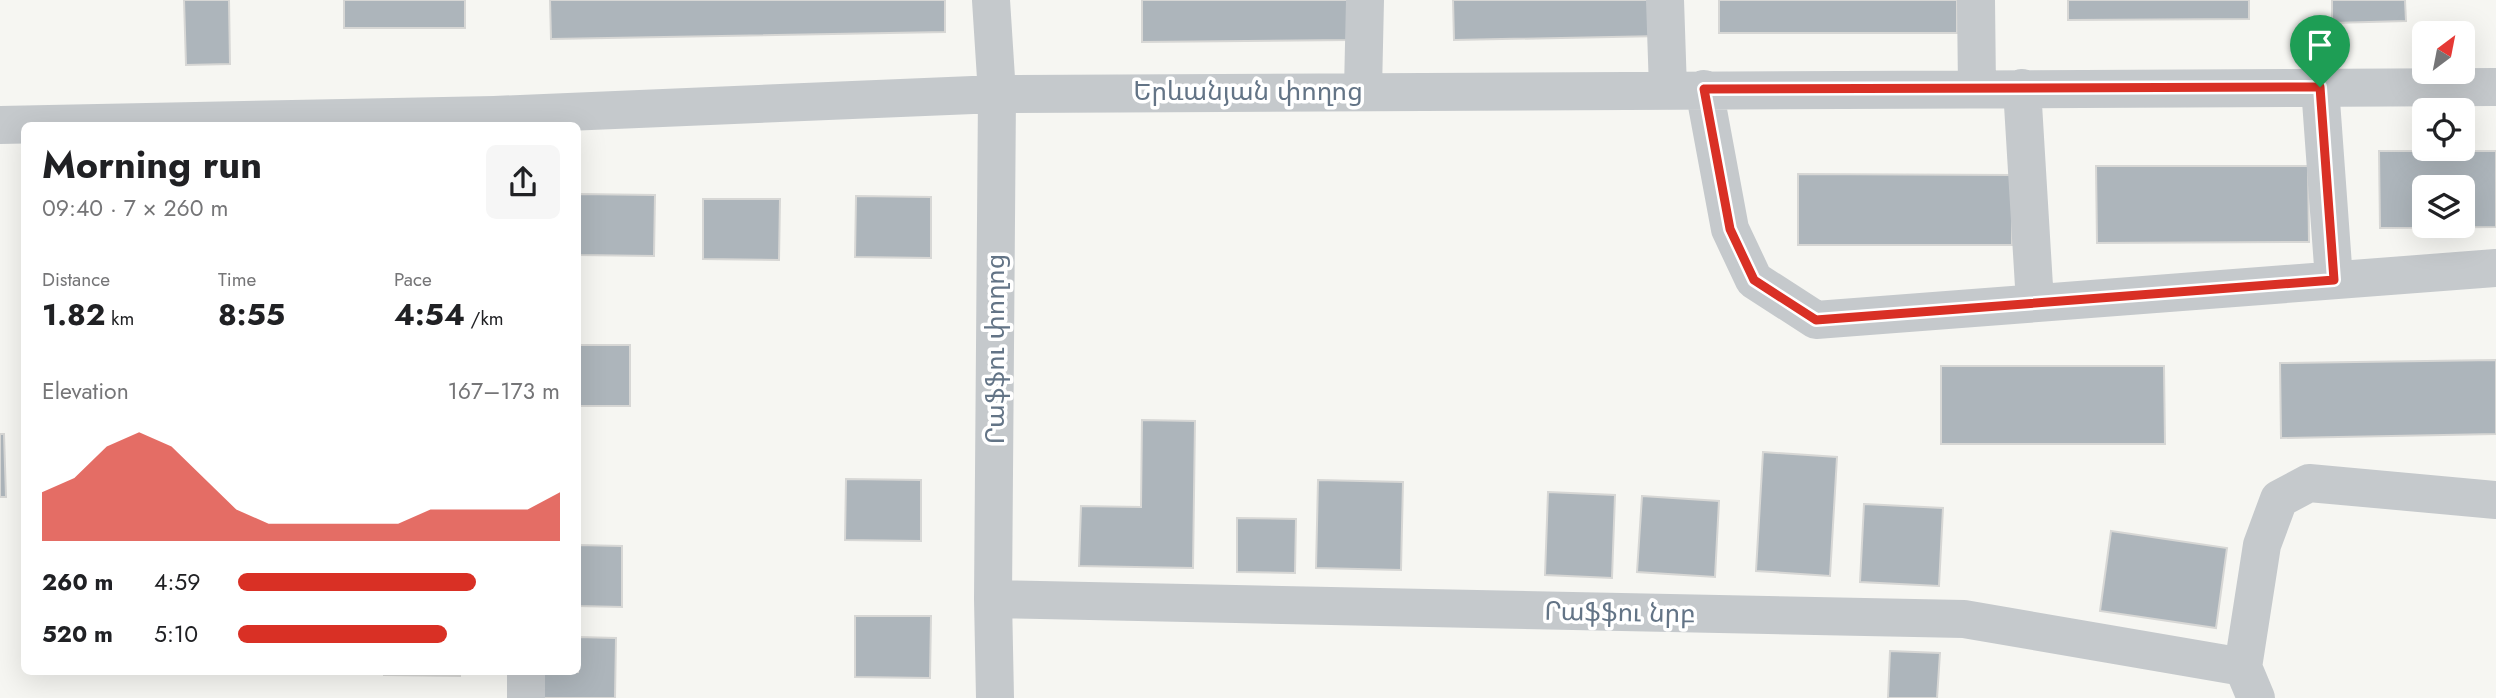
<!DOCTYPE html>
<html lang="en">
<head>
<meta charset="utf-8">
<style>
	body { margin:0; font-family:Jost,"Noto Sans Armenian",sans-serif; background:#f6f6f6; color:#202124; height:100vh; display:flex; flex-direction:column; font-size:26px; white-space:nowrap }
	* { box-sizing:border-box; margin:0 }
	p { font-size:23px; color:#757577 }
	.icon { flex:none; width:38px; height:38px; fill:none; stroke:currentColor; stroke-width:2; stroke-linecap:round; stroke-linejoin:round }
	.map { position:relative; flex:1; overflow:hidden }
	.side { position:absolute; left:21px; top:122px; width:560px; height:553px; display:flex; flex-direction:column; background:#fff; border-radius:10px; box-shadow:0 7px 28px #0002 }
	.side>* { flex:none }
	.needle { width:46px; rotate:32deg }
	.fabs { position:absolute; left:2412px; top:21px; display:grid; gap:14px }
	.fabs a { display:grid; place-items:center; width:63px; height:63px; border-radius:10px; background:#fff; box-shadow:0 7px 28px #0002; font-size:35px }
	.pin { position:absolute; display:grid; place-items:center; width:60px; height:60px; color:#fff; margin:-72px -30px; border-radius:50% 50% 50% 0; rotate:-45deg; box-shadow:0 0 7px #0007 }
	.pin .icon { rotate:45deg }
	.round { display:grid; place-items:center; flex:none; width:74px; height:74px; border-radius:10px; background:#f6f6f6 }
	.overview { display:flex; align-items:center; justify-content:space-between; height:119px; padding:0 21px }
	h1 { font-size:38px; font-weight:700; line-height:52px }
	.metrics { display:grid; grid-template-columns:repeat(3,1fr); gap:10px; height:119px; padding:7px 21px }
	.metrics div { display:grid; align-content:center }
	.metrics b { font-size:30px; font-weight:700 }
	.metrics small { font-size:19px; font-weight:400 }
	.metrics p { font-size:19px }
	.chart { height:196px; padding:14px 21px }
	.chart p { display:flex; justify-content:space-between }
	.chart svg { width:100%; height:126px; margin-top:7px; fill:#d93025; opacity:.7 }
	ul { padding:0 21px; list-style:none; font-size:23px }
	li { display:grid; grid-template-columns:112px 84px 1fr; align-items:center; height:52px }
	li i { height:18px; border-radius:9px; background:#d93025 }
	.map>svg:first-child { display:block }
</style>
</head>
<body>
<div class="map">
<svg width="2496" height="698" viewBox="0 0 2496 698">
	<rect width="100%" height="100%" fill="#f6f6f2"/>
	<!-- building -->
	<path fill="#adb5bb" stroke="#d7d7d5" stroke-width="2" fill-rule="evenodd" d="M 184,0 L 229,0 L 230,64 L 186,65 Z
		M 344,0 L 465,0 L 465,28 L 344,28 Z
		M 550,0 L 945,0 L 945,32 L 551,39 Z
		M 1142,0 L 1349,0 L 1349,40 L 1142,42 Z
		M 1453,0 L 1660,0 L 1661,36 L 1454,40 Z
		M 1719,0 L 1957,0 L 1957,33 L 1719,33 Z
		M 2068,0 L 2249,0 L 2249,19 L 2068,20 Z
		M 2332,0 L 2405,0 L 2406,21 L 2332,23 Z
		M 2379,151 L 2496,151 L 2496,227 L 2380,228 ZM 2424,187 L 2462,187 L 2462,226 L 2424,226 Z
		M 2096,166 L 2308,166 L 2309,242 L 2097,243 Z
		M 1798,174 L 2012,175 L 2012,245 L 1798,245 Z
		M 579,194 L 655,195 L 654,256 L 579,255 Z
		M 856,196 L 931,197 L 931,258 L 855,257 Z
		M 703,199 L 780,199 L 779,260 L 703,259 Z
		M 578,345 L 630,345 L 630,406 L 578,406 Z
		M 2496,360 L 2496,434 L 2281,438 L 2280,363 Z
		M 1941,366 L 2164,366 L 2165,444 L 1941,444 Z
		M 1142,420 L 1195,421 L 1193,568 L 1079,566 L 1081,506 L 1141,507 Z
		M 0,434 L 4,434 L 6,497 L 0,497 Z
		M 1763,452 L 1837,457 L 1830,576 L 1756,571 Z
		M 846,479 L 921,480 L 921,541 L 845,540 Z
		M 1318,480 L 1403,482 L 1401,570 L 1316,568 Z
		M 1548,492 L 1615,495 L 1612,578 L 1545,575 Z
		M 1642,496 L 1719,501 L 1715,577 L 1637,572 Z
		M 1864,504 L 1943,508 L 1939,586 L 1860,582 Z
		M 1237,518 L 1296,519 L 1295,573 L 1237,572 Z
		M 2111,531 L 2227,548 L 2216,628 L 2100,611 Z
		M 578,545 L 622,546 L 622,607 L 578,606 Z
		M 855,616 L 931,616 L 930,678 L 855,677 Z
		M 578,637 L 616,638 L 615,698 L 539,698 L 539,672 L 578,672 Z
		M 1890,651 L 1940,653 L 1937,698 L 1888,698 Z
		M 384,672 L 460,672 L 460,676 L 384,675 Z"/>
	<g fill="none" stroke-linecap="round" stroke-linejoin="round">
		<!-- minor -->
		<path stroke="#c5c9cc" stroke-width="38" d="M 991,0 L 997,94 L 993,599 L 995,698
			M 1665,0 L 1668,89
			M 1976,0 L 1977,88
			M 2320,87 L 2334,280
			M 2022,88 L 2035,303
			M 1704,89 L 1730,229 L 1754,280 L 1816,320 L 2496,268
			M 1363,90 L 1365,0
			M 0,125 L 494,115 L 997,94 L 2496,87
			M 993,599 L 1964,619 L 2243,667
			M 526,672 L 526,698
			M 2256,698 L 2243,667 L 2262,545 L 2279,499 L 2309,483 L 2496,500"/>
	</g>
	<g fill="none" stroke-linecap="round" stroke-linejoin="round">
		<!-- route casing -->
		<g stroke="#fff" stroke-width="14">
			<path id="route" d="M 2320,87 L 2334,280 L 1816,320 L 1754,280 L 1730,229 L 1704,89 Z"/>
		</g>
		<!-- route -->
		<use href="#route" stroke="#d93025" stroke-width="9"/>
	</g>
	<g text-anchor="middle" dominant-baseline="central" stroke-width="7" stroke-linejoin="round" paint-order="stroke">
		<!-- street labels -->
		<g font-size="26" fill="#637486" stroke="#fff">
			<text x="1248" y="91">Երևանյան փողոց</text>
			<text transform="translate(995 349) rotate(-90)">Րաֆֆու փողոց</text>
			<text transform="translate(1620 612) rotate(1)">Րաֆֆու նրբ</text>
		</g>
	</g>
</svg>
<div class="fabs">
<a><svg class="needle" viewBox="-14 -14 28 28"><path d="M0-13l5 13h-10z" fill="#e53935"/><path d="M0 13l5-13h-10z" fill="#757577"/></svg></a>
<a><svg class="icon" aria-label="locate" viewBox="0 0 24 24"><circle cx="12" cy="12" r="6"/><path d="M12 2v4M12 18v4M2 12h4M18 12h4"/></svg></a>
<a><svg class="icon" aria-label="layers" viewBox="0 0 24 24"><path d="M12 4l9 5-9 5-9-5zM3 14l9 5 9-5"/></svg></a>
</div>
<div class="pin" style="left:2320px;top:87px;background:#1e9e55"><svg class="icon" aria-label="arrive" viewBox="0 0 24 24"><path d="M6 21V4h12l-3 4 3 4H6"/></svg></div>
<section class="side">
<div class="overview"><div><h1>Morning run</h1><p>09:40 · 7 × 260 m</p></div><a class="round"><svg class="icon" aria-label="share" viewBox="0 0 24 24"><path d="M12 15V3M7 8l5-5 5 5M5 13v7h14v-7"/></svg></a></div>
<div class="metrics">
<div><p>Distance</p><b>1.82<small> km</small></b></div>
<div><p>Time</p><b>8:55</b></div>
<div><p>Pace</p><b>4:54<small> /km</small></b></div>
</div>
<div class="chart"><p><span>Elevation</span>167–173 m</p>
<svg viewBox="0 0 160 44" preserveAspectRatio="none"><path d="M0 44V27L10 22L20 11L30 6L40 11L50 22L60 33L70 38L80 38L90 38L100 38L110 38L120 33L130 33L140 33L150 33L160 27V44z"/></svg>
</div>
<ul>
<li><b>260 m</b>4:59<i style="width:74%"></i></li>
<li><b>520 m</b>5:10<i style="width:65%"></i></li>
</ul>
</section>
</div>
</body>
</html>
